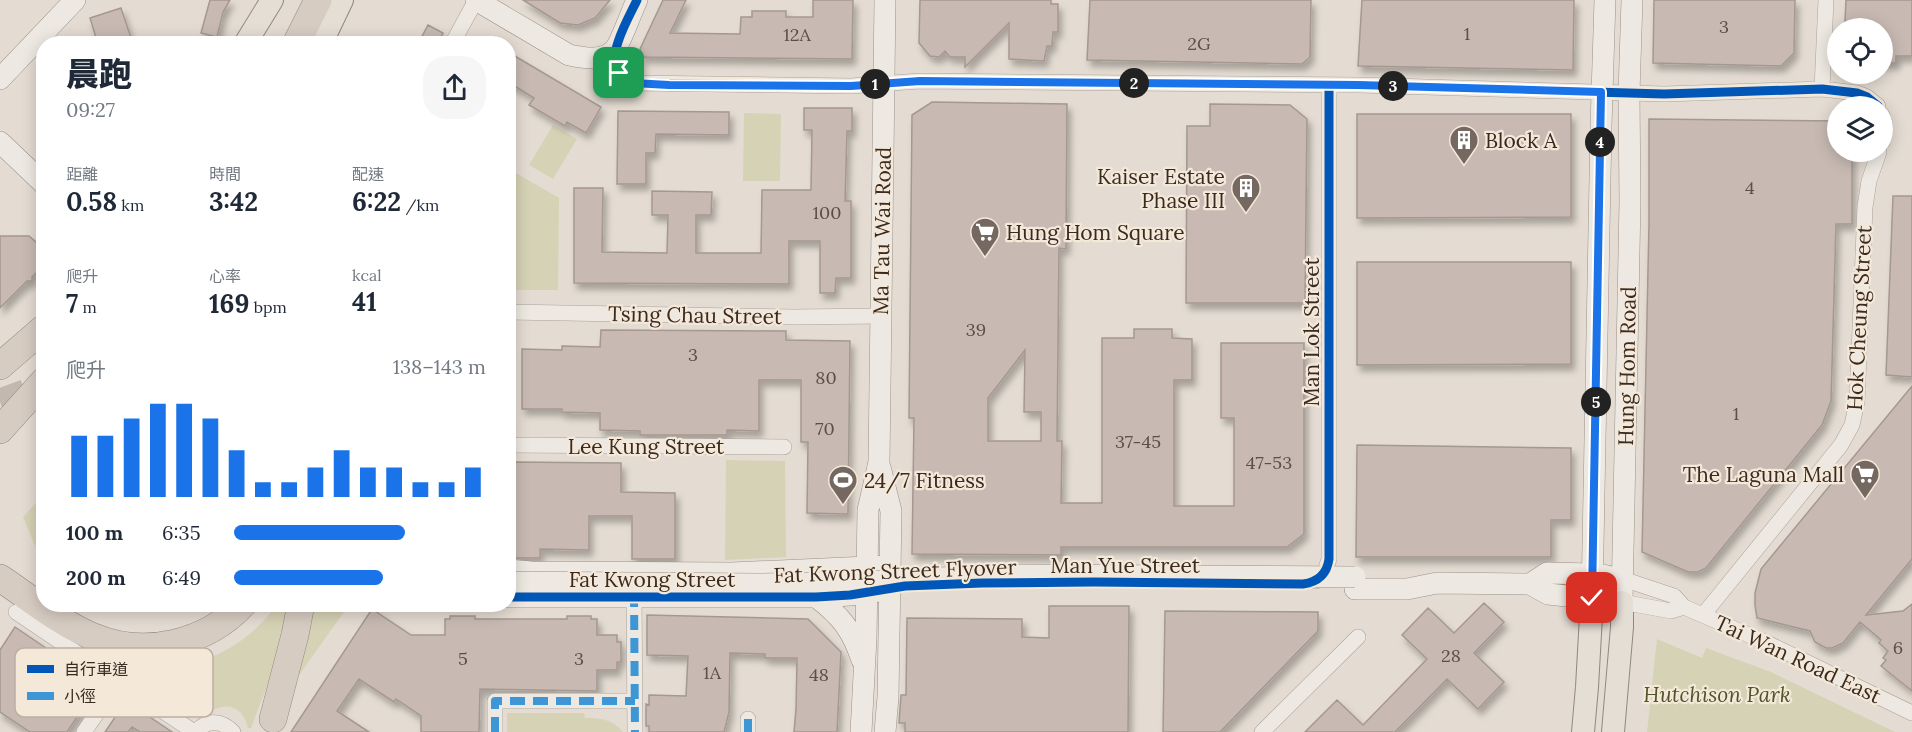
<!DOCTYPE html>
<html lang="zh-TW">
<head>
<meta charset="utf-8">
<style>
	body { margin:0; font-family:Lora,"Noto Sans TC",serif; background:#f6f6f7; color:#1f2937; height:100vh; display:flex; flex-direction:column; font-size:22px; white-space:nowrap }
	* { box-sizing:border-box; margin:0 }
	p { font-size:20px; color:#747a83 }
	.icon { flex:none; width:33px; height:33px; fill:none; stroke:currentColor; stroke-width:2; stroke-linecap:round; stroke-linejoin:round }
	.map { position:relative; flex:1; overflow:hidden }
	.sheet { position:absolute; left:36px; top:36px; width:480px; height:576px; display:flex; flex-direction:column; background:#fff; border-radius:24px; box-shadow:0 3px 15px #0003 }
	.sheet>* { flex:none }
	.fabs { position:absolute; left:1827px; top:18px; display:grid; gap:12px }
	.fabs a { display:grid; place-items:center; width:66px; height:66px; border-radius:50%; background:#fff; box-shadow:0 3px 15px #0003; font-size:30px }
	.pin { position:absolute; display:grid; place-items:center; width:51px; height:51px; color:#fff; margin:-26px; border-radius:12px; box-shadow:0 3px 9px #0006 }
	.km { position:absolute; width:30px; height:30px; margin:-15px; border-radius:50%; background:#222; color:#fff; font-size:16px; line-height:30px; text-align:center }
	.round { display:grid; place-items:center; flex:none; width:63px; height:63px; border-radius:24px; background:#f6f6f7 }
	.headline { display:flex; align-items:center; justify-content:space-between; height:102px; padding:0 30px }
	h1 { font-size:33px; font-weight:800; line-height:45px }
	.stats { display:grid; grid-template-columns:repeat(3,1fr); gap:9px; height:102px; padding:6px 30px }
	.stats div { display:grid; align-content:center }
	.stats b { font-size:26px; font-weight:800 }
	.stats small { font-size:16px; font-weight:400 }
	.stats p { font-size:16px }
	.chart { height:168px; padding:12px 30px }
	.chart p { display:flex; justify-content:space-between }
	.chart svg { width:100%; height:108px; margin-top:6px; stroke:#1a73e8; stroke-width:6 }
	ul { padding:0 30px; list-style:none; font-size:20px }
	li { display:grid; grid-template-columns:96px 72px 1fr; align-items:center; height:45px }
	li i { height:15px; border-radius:8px; background:#1a73e8 }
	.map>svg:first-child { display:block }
</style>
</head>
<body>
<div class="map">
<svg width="1912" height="732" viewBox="0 0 1912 732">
	<defs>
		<filter id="shadow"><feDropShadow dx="3.5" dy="6" stdDeviation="3" flood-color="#0004"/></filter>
	</defs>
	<rect width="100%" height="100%" fill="#e4dcd2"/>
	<!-- green -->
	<path fill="#d6d2b5" d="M 744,113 L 781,114 L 780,181 L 743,181 Z
		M 553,125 L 577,139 L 553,179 L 529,165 Z
		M 509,169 L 559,198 L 558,290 L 509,290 Z
		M 726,460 L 785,461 L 786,557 L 725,560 Z
		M 43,495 L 43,565 L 23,517 Z
		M 276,605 L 290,605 L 273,670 L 251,728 L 248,728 C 243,704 221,700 205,717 L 140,672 C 194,671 245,650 276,605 Z
		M 311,605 L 349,605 L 292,685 Z
		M 1657,639 L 1702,658 L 1706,648 L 1771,672 L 1895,732 L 1647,732 Z
		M 507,713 L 584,713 L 585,718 C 601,718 612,719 623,732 L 507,732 Z"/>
	<!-- building -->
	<path fill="#c8bab3" stroke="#a59891" stroke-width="1.5" fill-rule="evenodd" filter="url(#shadow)" d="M 210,0 L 230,0 L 223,12 L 217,37 L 201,33 Z
		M 523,0 L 610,0 L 595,18 L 578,25 L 560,23 Z
		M 663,0 L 686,0 L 670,33 L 740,34 L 741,17 L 752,17 L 752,11 L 786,11 L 786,17 L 813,17 L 813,0 L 853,0 L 852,59 L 644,57 L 640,49 Z
		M 920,0 L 1051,0 L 1051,4 L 1058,4 L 1058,32 L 1053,32 L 1052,46 L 1047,46 L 1044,61 L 1009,59 L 1009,23 L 965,67 L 965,57 L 950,57 L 945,51 L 939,57 L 930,56 L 919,43 Z
		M 1090,0 L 1311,0 L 1310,57 L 1302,64 L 1087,60 Z
		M 1362,0 L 1574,0 L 1573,70 L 1358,66 Z
		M 1654,0 L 1795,0 L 1794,53 L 1781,66 L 1653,63 Z
		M 1846,0 L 1912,0 L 1912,56 L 1896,56 L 1896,63 L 1882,63 L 1882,28 L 1855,28 L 1855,22 L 1845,21 Z
		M 121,8 L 133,44 L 98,44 L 90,18 Z
		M 428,25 L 443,33 L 437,44 L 418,44 Z
		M 508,52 L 601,107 L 586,133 L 567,122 L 565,126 L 529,105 L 534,98 L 508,82 Z
		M 932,102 L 1067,104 L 1066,249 L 1059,248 L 1057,441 L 1062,441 L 1061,503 L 1102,503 L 1102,338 L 1134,338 L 1134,329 L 1172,329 L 1172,338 L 1192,339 L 1192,380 L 1174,380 L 1174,506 L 1234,506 L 1234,418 L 1221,418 L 1221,343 L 1304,343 L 1304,534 L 1287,547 L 1061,547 L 1061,555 L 912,554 L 914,418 L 909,418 L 912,115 ZM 1025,350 L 1024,412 L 1041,412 L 1041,441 L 988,441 L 988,398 Z
		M 1210,104 L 1290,105 L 1307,119 L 1305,303 L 1186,303 L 1187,126 L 1210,126 Z
		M 804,108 L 852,108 L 852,131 L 847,131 L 845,201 L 851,201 L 851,278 L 836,278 L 835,293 L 820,293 L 820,241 L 789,241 L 789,284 L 574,283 L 574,188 L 603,188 L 602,252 L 667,253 L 668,215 L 652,215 L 652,191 L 712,192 L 711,215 L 696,215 L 696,253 L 761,253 L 762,190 L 811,190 L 812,130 L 804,130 Z
		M 618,111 L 729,112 L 729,135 L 656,134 L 655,153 L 646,153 L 646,184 L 617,184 Z
		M 1357,114 L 1571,114 L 1571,217 L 1357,218 Z
		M 1649,119 L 1838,121 L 1838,152 L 1852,152 L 1852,224 L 1836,224 L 1831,401 L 1822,425 L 1706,568 L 1698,572 L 1688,572 L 1642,552 L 1649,223 Z
		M 1893,196 L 1912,196 L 1912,377 L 1886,375 Z
		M 0,236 L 29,236 L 44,249 L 44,265 L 32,277 L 32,281 L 27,281 L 0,308 Z
		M 1357,262 L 1571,262 L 1571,364 L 1357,365 Z
		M 601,330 L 786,331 L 786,340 L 850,341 L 848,514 L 807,513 L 808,442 L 801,442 L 801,380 L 759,380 L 759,431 L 727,430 L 727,435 L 640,435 L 640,431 L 600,430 L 600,413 L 562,412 L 562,409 L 522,409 L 522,349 L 562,350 L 562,346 L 600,347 Z
		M 1912,386 L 1912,559 L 1866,615 L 1903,611 L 1912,604 L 1912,691 L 1881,666 L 1886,660 L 1883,658 L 1888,651 L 1879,643 L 1881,640 L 1860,622 L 1843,643 L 1832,648 L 1826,648 L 1815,642 L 1810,631 L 1757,618 L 1755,605 L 1755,593 L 1761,569 Z
		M 1357,445 L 1571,448 L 1571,520 L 1551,520 L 1551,557 L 1356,557 Z
		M 512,462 L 621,463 L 621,492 L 675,493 L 675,559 L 632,559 L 632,516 L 589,516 L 589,550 L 540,549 L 540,558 L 514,558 L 515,546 L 511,546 Z
		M 1484,603 L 1504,622 L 1474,653 L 1504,682 L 1478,709 L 1447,679 L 1395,732 L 1305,732 L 1337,700 L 1363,725 L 1399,688 L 1427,659 L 1402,635 L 1428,608 L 1454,633 Z
		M 1049,606 L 1129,606 L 1128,732 L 905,732 L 905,723 L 899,723 L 901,695 L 906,695 L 907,618 L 1022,619 L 1022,637 L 1049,638 Z
		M 372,609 L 411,635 L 445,635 L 445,619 L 450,619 L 450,616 L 475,616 L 475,619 L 567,619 L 567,616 L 591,616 L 591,619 L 597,619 L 597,635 L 617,635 L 617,642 L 621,642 L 621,662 L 617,662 L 617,670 L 597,670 L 597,691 L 480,689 L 479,732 L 421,732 L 421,716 L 396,699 L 394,702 L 359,679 L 337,711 L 369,732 L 291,732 Z
		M 1165,611 L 1318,612 L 1318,631 L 1220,732 L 1163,732 Z
		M 647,615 L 808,619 L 841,652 L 837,732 L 794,732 L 796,709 L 797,658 L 765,658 L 765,654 L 730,653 L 729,712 L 724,732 L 649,732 L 649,726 L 646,726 L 646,704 L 649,705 L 649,695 L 686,696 L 688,656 L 647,655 Z
		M 15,627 L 99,684 L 67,732 L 30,732 L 0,712 L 0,650 Z
		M 126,701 L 172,732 L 140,732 L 132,727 L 128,732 L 105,732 Z"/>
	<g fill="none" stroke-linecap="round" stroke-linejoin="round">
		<!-- highway-tunnel -->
		<path stroke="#c2b8af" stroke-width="27" stroke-dasharray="27 14" stroke-linecap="butt" d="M 0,402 L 44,386"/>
		<!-- street casing -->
		<g stroke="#aaa29a" stroke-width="16">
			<path id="street" d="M 452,44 L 476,0
				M 615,50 C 614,70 618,72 633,83 L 851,86 L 920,81 L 1358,85 L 1664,94 L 1822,89 L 1857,93 L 1867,97 L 1878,106
				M 1822,89 L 1826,0
				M 1882,115 L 1885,125 L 1882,142
				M 508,312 L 794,317 L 881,316
				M 508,445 L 784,447
				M 1623,579 L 1674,596 L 1684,607 L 1765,642 L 1912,713
				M 1316,581 L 1325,572 L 1329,559 L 1329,85
				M 634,589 L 635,732
				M 1622,602 L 1671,611 L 1684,607
				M 16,612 L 194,732
				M 1703,615 L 1841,445 L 1852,425 L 1857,402 L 1865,207 L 1869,181 L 1879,152
				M 84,732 L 119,681
				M 196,732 C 207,719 222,720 233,732
				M 495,732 L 495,701 L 635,701
				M 748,732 L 748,719
				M 1262,732 L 1358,637"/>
		</g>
		<!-- secondary casing -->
		<g stroke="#9a918a" stroke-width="22">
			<path id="secondary" d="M 476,0 L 569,55 C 584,58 604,62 615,49 C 621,42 632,10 637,0
				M 0,79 L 75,0
				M 0,142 L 44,184
				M 880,467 L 891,511 L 888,697 L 885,732
				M 508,570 L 531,572 L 732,573 L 890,566
				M 1530,584 L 1547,573 L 1593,574 L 1607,576
				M 1355,589 L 1407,589 L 1437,583 L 1530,584 L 1548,594 L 1622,602 L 1630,202 L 1629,93 L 1632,0
				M 508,597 L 816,597 L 850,595 L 879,591
				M 816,597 C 841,616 852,630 862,660
				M 1592,598 L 1601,126 L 1605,0
				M 861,732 L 866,638 L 868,510 L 879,462 L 885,0"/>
		</g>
		<!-- primary casing -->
		<g stroke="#908781" stroke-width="24">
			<path id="primary" d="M 245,44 L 272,0
				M 321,44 L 342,0
				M 1583,732 L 1587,687 L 1592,598
				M 1613,732 L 1622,627 L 1622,602"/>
		</g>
		<!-- highway casing -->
		<g stroke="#908781" stroke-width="28">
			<path id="highway" d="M 296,44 L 318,0
				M 0,366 L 44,328
				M 0,430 L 44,381
				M 0,578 C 29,597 61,624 94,637 C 144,658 206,644 243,604
				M 273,719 L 295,635 L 301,604"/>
		</g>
		<!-- street -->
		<use href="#street" stroke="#ede9e2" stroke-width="15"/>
		<!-- secondary -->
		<use href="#secondary" stroke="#ede9e2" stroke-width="21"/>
		<!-- primary -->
		<use href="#primary" stroke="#e5ded5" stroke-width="22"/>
		<!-- highway -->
		<use href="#highway" stroke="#d7ccc2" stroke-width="27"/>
		<!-- secondary-bridge casing -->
		<g stroke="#9a918a" stroke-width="22" stroke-linecap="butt">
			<path id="secondary-bridge" d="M 508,582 L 760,584 L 860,582 L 1000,575 L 1355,577"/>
		</g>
		<!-- secondary-bridge -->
		<use href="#secondary-bridge" stroke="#ede9e2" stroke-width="21"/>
		<!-- quiet -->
		<path stroke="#3e96d5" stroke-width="8" stroke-dasharray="15 8" stroke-linecap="butt" d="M 634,592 L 635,732
			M 495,732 L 495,701 L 635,701
			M 748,732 L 748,719"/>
		<!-- cycleway casing -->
		<g stroke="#f4e8d9" stroke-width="13">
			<path id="cycleway" d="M 637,0 C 629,17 606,56 618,72 C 622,76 629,80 633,83 L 851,86 L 920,81 L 1358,85 L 1664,94 L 1822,89 L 1857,93 L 1867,97 L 1878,106
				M 508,597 L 816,597 L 850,595 L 905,586 L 982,583 L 1094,582 L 1303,584 C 1318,582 1327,574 1329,559 L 1329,85"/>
		</g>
		<!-- cycleway -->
		<use href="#cycleway" stroke="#0057b8" stroke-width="9"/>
	</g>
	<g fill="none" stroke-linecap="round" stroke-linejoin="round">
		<!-- route casing -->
		<g stroke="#fff" stroke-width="12">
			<path id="route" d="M 619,73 L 633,83 L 669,85 L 851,86 L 920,81 L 1358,85 L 1601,92 L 1592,598"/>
		</g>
		<!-- route -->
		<use href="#route" stroke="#1a73e8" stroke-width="8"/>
	</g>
	<!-- icons -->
	<defs>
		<g id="building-pin" transform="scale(1.5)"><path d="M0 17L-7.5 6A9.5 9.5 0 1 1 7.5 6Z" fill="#756860" stroke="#f4e8d9"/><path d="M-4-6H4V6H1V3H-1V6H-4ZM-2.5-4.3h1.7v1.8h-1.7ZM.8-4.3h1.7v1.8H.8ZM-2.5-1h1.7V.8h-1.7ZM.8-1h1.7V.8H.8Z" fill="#fff"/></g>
		<g id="supermarket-pin" transform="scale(1.5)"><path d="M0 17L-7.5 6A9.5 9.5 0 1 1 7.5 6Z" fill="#756860" stroke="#f4e8d9"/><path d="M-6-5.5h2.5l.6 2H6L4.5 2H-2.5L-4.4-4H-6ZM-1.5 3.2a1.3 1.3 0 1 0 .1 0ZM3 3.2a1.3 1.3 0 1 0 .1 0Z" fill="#fff"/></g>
		<g id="stadium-pin" transform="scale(1.5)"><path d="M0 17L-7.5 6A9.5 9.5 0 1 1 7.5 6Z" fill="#756860" stroke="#f4e8d9"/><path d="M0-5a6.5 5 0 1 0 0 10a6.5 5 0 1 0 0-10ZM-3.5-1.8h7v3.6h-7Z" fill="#fff"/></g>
	</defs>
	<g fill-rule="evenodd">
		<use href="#building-pin" x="1464" y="140"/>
		<use href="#building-pin" x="1246" y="188"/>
		<use href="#supermarket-pin" x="985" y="232"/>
		<use href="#supermarket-pin" x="1865" y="474"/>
		<use href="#stadium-pin" x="843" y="480"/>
	</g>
	<g text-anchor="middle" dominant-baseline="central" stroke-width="4.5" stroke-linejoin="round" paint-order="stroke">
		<!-- number labels -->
		<g font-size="18" fill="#5d4e46">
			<text x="1724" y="26">3</text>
			<text x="1467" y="33">1</text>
			<text x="797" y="34">12A</text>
			<text x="1199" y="43">2G</text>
			<text x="1750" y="187">4</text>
			<text x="827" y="212">100</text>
			<text x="976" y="329">39</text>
			<text x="693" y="354">3</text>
			<text x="826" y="377">80</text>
			<text x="1736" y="413">1</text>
			<text x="825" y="428">70</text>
			<text x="1138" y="441">37-45</text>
			<text x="1269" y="462">47-53</text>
			<text x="1898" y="647">6</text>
			<text x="1451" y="655">28</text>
			<text x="463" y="658">5</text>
			<text x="579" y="658">3</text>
			<text x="712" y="672">1A</text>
			<text x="819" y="674">48</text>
		</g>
		<!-- poi labels -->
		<g font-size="21" fill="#392a22" stroke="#f4e8d9" text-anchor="start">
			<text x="1485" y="140">Block A</text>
			<text x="1225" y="176" text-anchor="end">Kaiser Estate<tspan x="1225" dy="24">Phase III</tspan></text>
			<text x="1006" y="232">Hung Hom Square</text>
			<text x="1844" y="474" text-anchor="end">The Laguna Mall</text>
			<text x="864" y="480">24/7 Fitness</text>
		</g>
		<!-- street labels -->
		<g font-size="21" fill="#392a22" stroke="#f4e8d9">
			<text transform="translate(882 231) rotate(-89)">Ma Tau Wai Road</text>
			<text transform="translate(695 315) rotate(1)">Tsing Chau Street</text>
			<text transform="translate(1859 318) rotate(-87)">Hok Cheung Street</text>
			<text transform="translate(1311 332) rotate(-90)">Man Lok Street</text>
			<text transform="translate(1627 366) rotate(-89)">Hung Hom Road</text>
			<text x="646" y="446">Lee Kung Street</text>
			<text x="1125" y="565">Man Yue Street</text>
			<text transform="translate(895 571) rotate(-2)">Fat Kwong Street Flyover</text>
			<text x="652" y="579">Fat Kwong Street</text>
			<text transform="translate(1798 659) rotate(25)">Tai Wan Road East</text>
		</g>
		<!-- park labels -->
		<g font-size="21" font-style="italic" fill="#505429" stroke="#f4e8d9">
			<text x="1717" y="694">Hutchison Park</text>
		</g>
	</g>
	<!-- legend -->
	<rect x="15" y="648" width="198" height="69" rx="9" fill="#f4e8d9" stroke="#bcafa2" stroke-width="1.5"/>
	<rect x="27" y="665" width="27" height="8" fill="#0057b8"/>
	<rect x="27" y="692" width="27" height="8" fill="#3e96d5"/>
	<g font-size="16" fill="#392a22">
		<text x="64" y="675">自行車道</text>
		<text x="64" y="702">小徑</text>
	</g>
</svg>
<div class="fabs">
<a><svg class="icon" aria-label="locate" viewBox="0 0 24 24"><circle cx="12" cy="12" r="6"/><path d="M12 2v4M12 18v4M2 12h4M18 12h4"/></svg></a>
<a><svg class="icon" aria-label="layers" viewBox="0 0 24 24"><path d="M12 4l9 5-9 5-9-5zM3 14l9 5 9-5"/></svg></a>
</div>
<div class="pin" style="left:619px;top:73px;background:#1e9e55"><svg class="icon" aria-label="arrive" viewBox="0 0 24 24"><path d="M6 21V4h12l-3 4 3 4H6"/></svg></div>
<div class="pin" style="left:1592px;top:598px;background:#d93025"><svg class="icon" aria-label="check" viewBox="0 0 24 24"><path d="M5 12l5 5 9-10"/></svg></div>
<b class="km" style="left:875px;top:84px">1</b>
<b class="km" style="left:1134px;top:83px">2</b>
<b class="km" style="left:1393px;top:86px">3</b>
<b class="km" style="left:1600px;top:142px">4</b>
<b class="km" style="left:1596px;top:402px">5</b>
<section class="sheet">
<div class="headline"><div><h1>晨跑</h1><p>09:27</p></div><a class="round"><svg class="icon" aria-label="share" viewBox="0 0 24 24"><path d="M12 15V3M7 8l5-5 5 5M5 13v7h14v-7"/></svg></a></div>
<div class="stats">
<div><p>距離</p><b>0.58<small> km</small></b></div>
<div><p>時間</p><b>3:42</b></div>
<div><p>配速</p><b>6:22<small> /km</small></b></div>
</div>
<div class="stats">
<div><p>爬升</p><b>7<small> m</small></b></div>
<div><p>心率</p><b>169<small> bpm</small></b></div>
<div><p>kcal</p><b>41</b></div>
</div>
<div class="chart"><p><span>爬升</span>138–143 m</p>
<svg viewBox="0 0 160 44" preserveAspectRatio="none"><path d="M5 44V19M15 44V19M25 44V12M35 44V6M45 44V6M55 44V12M65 44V25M75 44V38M85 44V38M95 44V32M105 44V25M115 44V32M125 44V32M135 44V38M145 44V38M155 44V32"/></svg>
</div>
<ul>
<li><b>100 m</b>6:35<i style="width:68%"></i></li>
<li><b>200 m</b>6:49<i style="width:59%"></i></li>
</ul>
</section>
</div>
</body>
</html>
